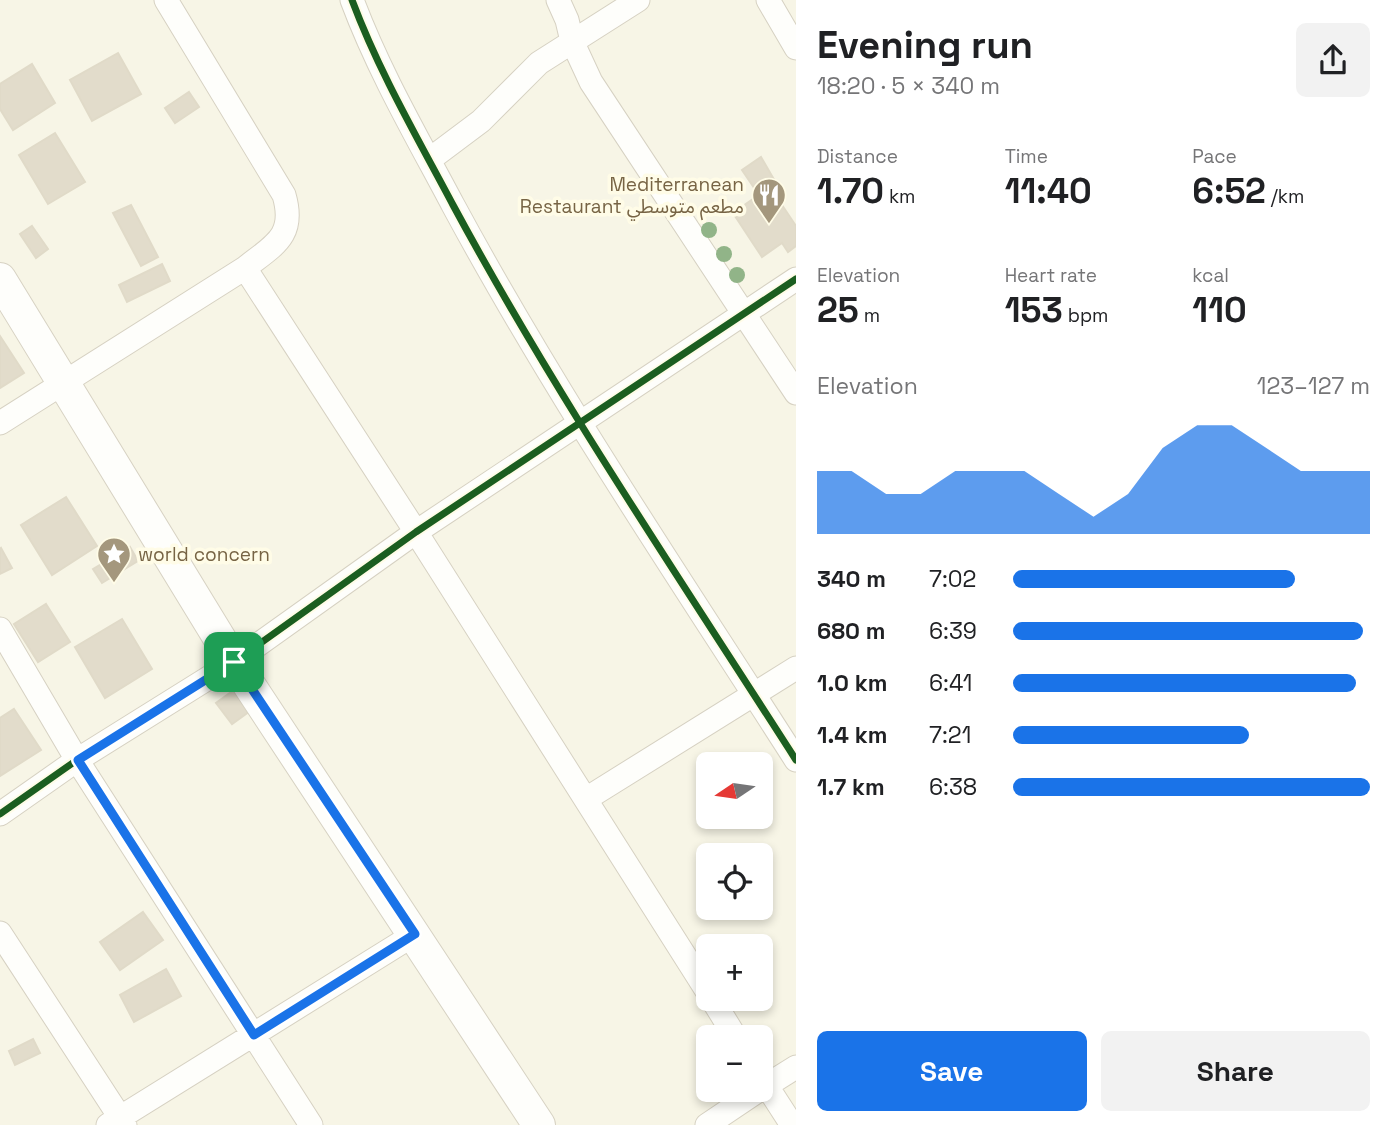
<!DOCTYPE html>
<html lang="en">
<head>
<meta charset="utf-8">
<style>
	body { margin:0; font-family:"Space Grotesk","Noto Sans Arabic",sans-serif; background:#f2f2f2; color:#202124; height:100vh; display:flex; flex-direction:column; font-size:26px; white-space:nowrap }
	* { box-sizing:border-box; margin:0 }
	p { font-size:23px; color:#757577 }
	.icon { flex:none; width:38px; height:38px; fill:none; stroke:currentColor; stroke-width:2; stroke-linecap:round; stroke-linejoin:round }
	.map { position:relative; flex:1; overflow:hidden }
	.sheet { display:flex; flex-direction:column; background:#fff; width:595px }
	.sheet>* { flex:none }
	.needle { width:46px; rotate:257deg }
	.buttons { position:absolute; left:696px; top:752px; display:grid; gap:14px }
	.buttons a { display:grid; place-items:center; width:77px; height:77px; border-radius:10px; background:#fff; box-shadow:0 4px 10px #0003; font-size:35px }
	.pin { position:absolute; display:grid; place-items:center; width:60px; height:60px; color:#fff; margin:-30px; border-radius:14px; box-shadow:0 4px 10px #0006 }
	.round { display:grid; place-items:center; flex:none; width:74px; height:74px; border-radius:10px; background:#f2f2f2 }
	.overview { display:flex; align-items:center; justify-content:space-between; height:119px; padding:0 21px }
	h1 { font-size:38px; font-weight:700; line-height:52px }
	.stats { display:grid; grid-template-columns:repeat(3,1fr); gap:10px; height:119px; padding:7px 21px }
	.stats div { display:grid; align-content:center }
	.stats b { font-size:35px; font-weight:700 }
	.stats small { font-size:19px; font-weight:400 }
	.stats p { font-size:19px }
	.chart { height:196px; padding:14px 21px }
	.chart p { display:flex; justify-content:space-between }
	.chart svg { width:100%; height:126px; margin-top:7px; fill:#1a73e8; opacity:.7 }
	.button { display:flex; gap:14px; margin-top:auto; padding:14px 21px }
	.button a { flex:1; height:80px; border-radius:10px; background:#1a73e8; color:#fff; font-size:28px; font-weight:700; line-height:80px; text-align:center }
	.button a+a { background:#f2f2f2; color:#202124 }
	ul { padding:0 21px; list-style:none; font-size:23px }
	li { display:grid; grid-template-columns:112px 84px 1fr; align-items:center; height:52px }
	li i { height:18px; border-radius:9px; background:#1a73e8 }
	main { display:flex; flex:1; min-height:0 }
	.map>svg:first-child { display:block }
</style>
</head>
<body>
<main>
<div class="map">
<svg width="796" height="1125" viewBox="0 0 796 1125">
	<rect width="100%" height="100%" fill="#f7f5e6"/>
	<!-- building -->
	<path fill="#e2dccb" stroke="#e0dac8" stroke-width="2" d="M 118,53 L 141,94 L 92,121 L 70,80 Z
		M 32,64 L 55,103 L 13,130 L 0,109 L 0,84 Z
		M 189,92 L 199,107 L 175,123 L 165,108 Z
		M 55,133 L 85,182 L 48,204 L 19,155 Z
		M 761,157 L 776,183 L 759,195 L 742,170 Z
		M 770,187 L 796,226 L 796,246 L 788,252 L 782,243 L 762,257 L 733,213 Z
		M 131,205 L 158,257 L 141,266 L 113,213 Z
		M 32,226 L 48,249 L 36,258 L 20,234 Z
		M 162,264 L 170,281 L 127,302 L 119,285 Z
		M 0,336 L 24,373 L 0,388 Z
		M 66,497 L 97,546 L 52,575 L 21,525 Z
		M 130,547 L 138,561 L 102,583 L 93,569 Z
		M 1,548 L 12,568 L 0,574 L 0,549 Z
		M 46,604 L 70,642 L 38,662 L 14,624 Z
		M 122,619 L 152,669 L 105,698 L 75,647 Z
		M 234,690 L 250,711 L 232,724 L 216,703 Z
		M 14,709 L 41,750 L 0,776 L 0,718 Z
		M 143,912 L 163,940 L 120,970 L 100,942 Z
		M 166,969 L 181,996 L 134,1022 L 120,995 Z
		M 33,1039 L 40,1053 L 15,1065 L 9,1051 Z"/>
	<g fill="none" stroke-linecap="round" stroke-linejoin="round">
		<!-- minor casing -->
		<g stroke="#d6d1c2" stroke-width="25">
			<path id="minor" d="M 352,0 C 379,72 417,137 453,205 C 556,396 679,577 796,760
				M 558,0 L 567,20 L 572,41 L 591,82 L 796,393
				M 768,0 L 796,48
				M 429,160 L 481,121 L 539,63 L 638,0
				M 245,268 L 416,532 L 709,994
				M 0,423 L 245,268 C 274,245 296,236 284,195 L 166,0
				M 0,629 L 77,760 L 311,1125
				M 586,799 L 796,668
				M 0,814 L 77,760 L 234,662 L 416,532 L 796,279
				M 0,933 L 125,1125
				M 712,999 L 736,1038
				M 761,1077 L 792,1125
				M 761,1089 L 796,1067
				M 108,1125 L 415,934
				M 707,1125 L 759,1090"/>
		</g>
		<!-- secondary casing -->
		<g stroke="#d7d2c3" stroke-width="34">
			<path id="secondary" d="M 0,279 L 234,662 L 539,1125"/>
		</g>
		<!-- minor -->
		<use href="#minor" stroke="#fefefb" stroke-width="23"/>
		<!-- secondary -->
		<use href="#secondary" stroke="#fefefb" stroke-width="32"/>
		<!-- cycleway casing -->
		<g stroke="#fffce7" stroke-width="11">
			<path id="cycleway" d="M 352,0 C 379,72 417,137 453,205 C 556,396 679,577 796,760
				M 0,814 L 77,760 L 234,662 L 416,532 L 796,279"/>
		</g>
		<!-- cycleway -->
		<use href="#cycleway" stroke="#1b5e20" stroke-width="7"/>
	</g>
	<!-- trees -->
	<g fill="#91b488">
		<circle cx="709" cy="230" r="8"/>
		<circle cx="724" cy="254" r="8"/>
		<circle cx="737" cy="275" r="8"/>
	</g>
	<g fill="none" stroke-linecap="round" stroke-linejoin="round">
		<!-- route casing -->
		<g stroke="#fff" stroke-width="14">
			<path id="route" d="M 234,662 L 415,934 L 254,1035 L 78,760 Z"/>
		</g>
		<!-- route -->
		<use href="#route" stroke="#1a73e8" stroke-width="9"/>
	</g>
	<!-- icons -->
	<defs>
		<g id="restaurant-pin" transform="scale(1.75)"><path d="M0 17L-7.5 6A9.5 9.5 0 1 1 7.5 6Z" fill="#a4977d" stroke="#fffce7"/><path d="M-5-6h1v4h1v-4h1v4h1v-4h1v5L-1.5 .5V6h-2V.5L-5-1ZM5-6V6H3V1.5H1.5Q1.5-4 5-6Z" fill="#fff"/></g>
		<g id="sight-pin" transform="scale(1.75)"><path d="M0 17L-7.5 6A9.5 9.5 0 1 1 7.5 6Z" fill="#a4977d" stroke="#fffce7"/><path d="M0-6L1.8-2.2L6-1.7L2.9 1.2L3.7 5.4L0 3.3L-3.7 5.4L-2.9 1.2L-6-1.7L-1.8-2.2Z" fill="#fff"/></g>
	</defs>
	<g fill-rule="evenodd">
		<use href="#restaurant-pin" x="769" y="195"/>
		<use href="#sight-pin" x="114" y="554"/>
	</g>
	<g text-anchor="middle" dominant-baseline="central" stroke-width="7" stroke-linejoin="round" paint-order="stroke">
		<!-- poi labels -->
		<g font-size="19" fill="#776445" stroke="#fffce7" text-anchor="end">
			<text x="744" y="184">Mediterranean<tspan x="744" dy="22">Restaurant مطعم متوسطي</tspan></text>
			<text x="138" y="554" text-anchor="start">world concern</text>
		</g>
	</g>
</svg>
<div class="buttons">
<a><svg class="needle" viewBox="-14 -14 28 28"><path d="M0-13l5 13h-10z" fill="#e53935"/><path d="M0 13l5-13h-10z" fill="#757577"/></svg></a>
<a><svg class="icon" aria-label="locate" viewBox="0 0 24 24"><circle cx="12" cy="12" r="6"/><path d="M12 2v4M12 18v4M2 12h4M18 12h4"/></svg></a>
<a>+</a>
<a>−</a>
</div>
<div class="pin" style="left:234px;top:662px;background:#1e9e55"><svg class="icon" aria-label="arrive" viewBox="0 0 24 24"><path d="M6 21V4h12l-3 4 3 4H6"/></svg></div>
</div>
<section class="sheet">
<div class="overview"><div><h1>Evening run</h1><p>18:20 · 5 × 340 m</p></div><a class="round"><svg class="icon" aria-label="share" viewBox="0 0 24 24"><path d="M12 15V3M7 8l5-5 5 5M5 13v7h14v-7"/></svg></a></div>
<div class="stats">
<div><p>Distance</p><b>1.70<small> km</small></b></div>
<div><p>Time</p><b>11:40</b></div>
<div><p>Pace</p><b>6:52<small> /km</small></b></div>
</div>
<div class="stats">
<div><p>Elevation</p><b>25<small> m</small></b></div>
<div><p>Heart rate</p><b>153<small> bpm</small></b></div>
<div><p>kcal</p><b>110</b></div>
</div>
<div class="chart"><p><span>Elevation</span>123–127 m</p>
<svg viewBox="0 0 160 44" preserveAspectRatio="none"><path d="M0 44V22L10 22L20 30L30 30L40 22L50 22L60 22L70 30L80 38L90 30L100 14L110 6L120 6L130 14L140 22L150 22L160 22V44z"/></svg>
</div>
<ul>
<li><b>340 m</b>7:02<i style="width:79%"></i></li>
<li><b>680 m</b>6:39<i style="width:98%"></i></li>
<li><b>1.0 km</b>6:41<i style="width:96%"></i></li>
<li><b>1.4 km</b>7:21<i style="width:66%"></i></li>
<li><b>1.7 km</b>6:38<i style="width:100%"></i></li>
</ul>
<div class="button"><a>Save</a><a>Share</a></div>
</section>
</main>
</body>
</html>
